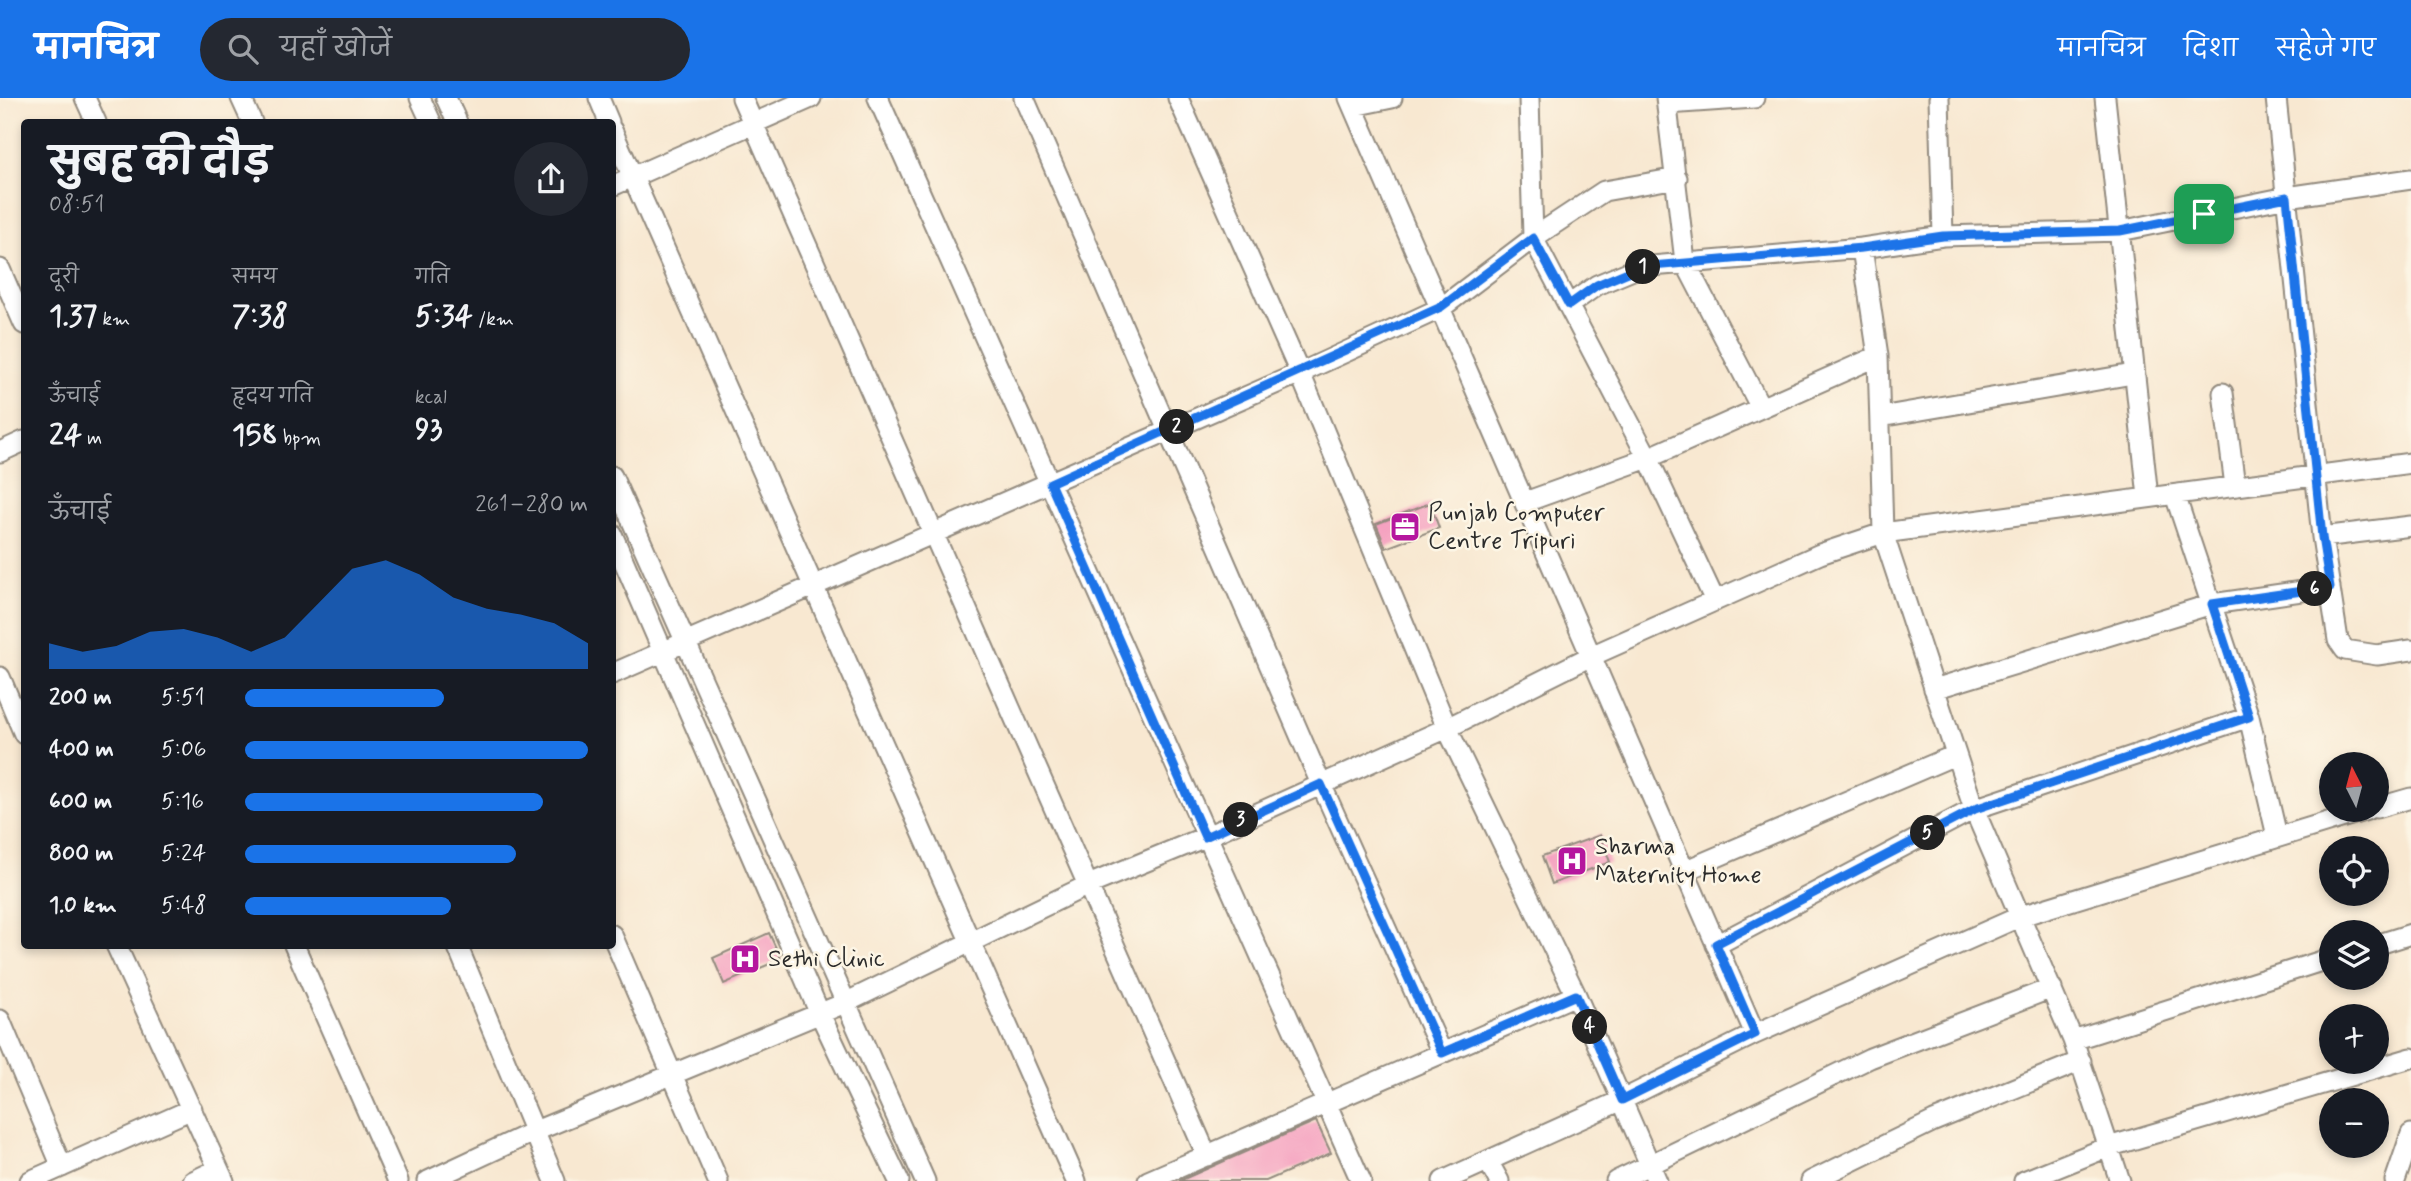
<!DOCTYPE html>
<html lang="hi">
<head>
<meta charset="utf-8">
<style>
	body { margin:0; font-family:Mynerve,"Playpen Sans Deva",sans-serif; background:#242831; color:#f1f3f6; height:100vh; display:flex; flex-direction:column; font-size:26px; white-space:nowrap }
	* { box-sizing:border-box; margin:0 }
	p { font-size:23px; color:#9ea1a6 }
	.icon { flex:none; width:38px; height:38px; fill:none; stroke:currentColor; stroke-width:2; stroke-linecap:round; stroke-linejoin:round }
	.map { position:relative; flex:1; overflow:hidden }
	.sheet { position:absolute; left:21px; top:21px; width:595px; height:830px; display:flex; flex-direction:column; background:#171b24; border-radius:7px; box-shadow:0 4px 10px #0003 }
	.sheet>* { flex:none }
	.needle { width:46px; rotate:354deg }
	.tools { position:absolute; left:2319px; top:654px; display:grid; gap:14px }
	.tools a { display:grid; place-items:center; width:70px; height:70px; border-radius:50%; background:#171b24; box-shadow:0 4px 10px #0003; font-size:35px }
	.pin { position:absolute; display:grid; place-items:center; width:60px; height:60px; color:#fff; margin:-30px; border-radius:14px; box-shadow:0 4px 10px #0006 }
	.km { position:absolute; width:35px; height:35px; margin:-18px; border-radius:50%; background:#222; color:#fff; font-size:19px; line-height:35px; text-align:center }
	.round { display:grid; place-items:center; flex:none; width:74px; height:74px; border-radius:37px; background:#242831 }
	.overview { display:flex; align-items:center; justify-content:space-between; height:119px; padding:0 28px }
	h1 { font-size:38px; font-weight:700; line-height:52px }
	.stats { display:grid; grid-template-columns:repeat(3,1fr); gap:10px; height:119px; padding:7px 28px }
	.stats div { display:grid; align-content:center }
	.stats b { font-size:30px; font-weight:700 }
	.stats small { font-size:19px; font-weight:400 }
	.stats p { font-size:19px }
	.chart { height:196px; padding:14px 28px }
	.chart p { display:flex; justify-content:space-between }
	.chart svg { width:100%; height:126px; margin-top:7px; fill:#1a73e8; opacity:.7 }
	ul { padding:0 28px; list-style:none; font-size:23px }
	li { display:grid; grid-template-columns:112px 84px 1fr; align-items:center; height:52px }
	li i { height:18px; border-radius:9px; background:#1a73e8 }
	header { display:flex; align-items:center; gap:42px; box-sizing:border-box; height:98px; padding:0 35px; background:#1a73e8; color:#fff }
	header strong { font-size:33px }
	nav { display:flex; gap:38px; margin-inline-start:auto; font-size:24px }
	.search { width:490px; height:63px; background:#242831; display:flex; align-items:center; gap:18px; box-sizing:border-box; padding:0 24px; border-radius:38px; color:#9ea1a6; font-size:26px }
	.map>svg:first-child { display:block }
</style>
</head>
<body>
<header>
<strong>मानचित्र</strong>
<div class="search"><svg class="icon" aria-label="search" viewBox="0 0 24 24"><circle cx="10" cy="10" r="6"/><path d="M15 15l6 6"/></svg>यहाँ खोजें</div>
<nav><a>मानचित्र</a><a>दिशा</a><a>सहेजे गए</a></nav>
</header>
<div class="map">
<svg width="2411" height="1083" viewBox="0 0 2411 1083">
	<rect width="100%" height="100%" fill="#fcf5e5"/>
	<filter id="ink" filterUnits="userSpaceOnUse"><feTurbulence type="fractalNoise" baseFrequency=".0143" numOctaves="2"/><feDisplacementMap in="SourceGraphic" scale="14" xChannelSelector="R" yChannelSelector="G"/><feConvolveMatrix kernelMatrix="1 2 1 2 8 2 1 2 1" color-interpolation-filters="sRGB"/></filter>
	<filter id="wash" filterUnits="userSpaceOnUse"><feTurbulence type="fractalNoise" baseFrequency=".00686" numOctaves="4" result="noise"/><feDisplacementMap in="SourceGraphic" scale="28" xChannelSelector="R" yChannelSelector="G"/><feGaussianBlur stdDeviation="1.57" result="paint"/><feColorMatrix in="noise" values="0 0 0 0 0 0 0 0 0 0 0 0 0 0 0 0 0 1.4 0 .05"/><feComposite in="paint" operator="in"/></filter>
	<g filter="url(#wash)">
		<rect width="100%" height="100%" fill="#f8e8d1"/>
		<g id="blocks">
			<!-- building -->
			<path fill="#f5a1c0" d="M 1430,405 L 1439,430 L 1386,450 L 1376,426 Z
				M 1600,737 L 1610,764 L 1552,786 L 1542,758 Z
				M 769,835 L 781,861 L 724,886 L 713,860 Z
				M 1316,1023 L 1331,1055 L 1266,1083 L 1179,1083 Z"/>
		</g>
	</g>
	<g filter="url(#ink)">
		<use href="#blocks" fill-opacity="0" stroke="#928a7e" stroke-width="2"/>
		<g fill="none" stroke-linecap="round" stroke-linejoin="round">
			<!-- minor casing -->
			<g stroke="#928a7e" stroke-width="23">
				<path id="minor" d="M 85,0 L 96,24
					M 241,0 L 252,24
					M 420,0 L 431,24
					M 446,0 L 457,24
					M 599,0 L 609,24
					M 742,0 L 1207,1058
					M 878,0 L 1361,1083
					M 1024,0 L 1321,686 L 1442,955
					M 1178,0 L 1300,275 L 1447,630 L 1576,897 L 1657,1083
					M 1349,0 L 1755,936 L 1622,1002 L 1443,1083
					M 1529,0 L 1533,140 L 1648,360 L 1715,503
					M 1666,0 L 1685,164 L 1760,308
					M 1939,0 L 1943,138
					M 2105,0 L 2148,399
					M 2276,0 L 2322,439 L 2338,542 L 2345,552 L 2377,557 L 2411,552
					M 1667,6 L 1754,0
					M 1353,8 L 1392,0
					M 612,32 L 1076,1083
					M 612,88 L 811,0
					M 1862,150 L 1878,258 L 1883,435 L 1974,711 L 2073,942 L 2120,1083
					M 0,171 L 24,226
					M 1569,207 L 1597,187 L 1640,169 L 1862,150 L 1943,138 L 2120,133 L 2287,99 L 2411,81
					M 2223,295 L 2235,388
					M 1880,319 L 2133,276
					M 0,354 L 24,343
					M 612,378 L 925,1083
					M 2175,397 L 2249,619 L 2277,738
					M 1525,404 L 1648,360 L 1878,258
					M 612,436 L 820,916 L 899,1083
					M 2322,439 L 2411,428
					M 612,576 L 1300,275 L 1441,210 L 1533,140 L 1604,93 L 1677,80
					M 0,579 L 24,636
					M 1934,591 L 2212,506 L 2330,489
					M 2376,710 L 2411,700
					M 1684,773 L 1955,657
					M 612,837 L 718,1083
					M 116,847 L 224,1083
					M 294,847 L 398,1083
					M 457,847 L 555,1083
					M 1716,847 L 1974,711 L 2249,619
					M 2376,847 L 2411,836
					M 0,922 L 62,1069
					M 1755,936 L 2021,818 L 2367,712
					M 2073,942 L 2331,860
					M 1488,1063 L 1499,1083
					M 30,1083 L 192,1011
					M 193,1083 L 218,1071
					M 428,1083 L 533,1034 L 845,905 L 1086,788 L 1205,739 L 1447,630 L 1589,559 L 1820,456 L 1883,435 L 2411,365
					M 1148,1083 L 1576,897
					M 1616,1083 L 1870,960 L 2052,890
					M 1811,1083 L 1934,1023 L 2081,963
					M 2024,1083 L 2108,1049 L 2411,960
					M 2395,1083 L 2411,1036"/>
			</g>
			<!-- minor -->
			<use href="#minor" stroke="#fff" stroke-width="19"/>
		</g>
	</g>
	<g fill="none" stroke-linecap="round" stroke-linejoin="round" filter="url(#ink)">
		<!-- route casing -->
		<g stroke="#fff" stroke-width="14">
			<path id="route" d="M 2287,99 L 2322,439 L 2330,489 L 2212,506 L 2249,619 L 1975,711 L 1716,846 L 1755,936 L 1622,1002 L 1576,897 L 1442,955 L 1321,686 L 1205,739 L 1050,385 L 1441,209 L 1533,140 L 1569,207 L 1597,187 L 1640,169 L 1862,150 L 1943,138 L 2120,133 Z"/>
		</g>
		<!-- route -->
		<use href="#route" stroke="#1a73e8" stroke-width="9"/>
	</g>
	<!-- icons -->
	<defs>
		<g id="office-square" transform="scale(1.575)"><rect x="-9" y="-9" width="18" height="18" rx="4" fill="#b5179e" stroke="#fcf5e5"/><path d="M-6-3h4V-5.5h4V-3h4V5H-6ZM-1-4.5V-3h2v-1.5ZM-6 0V1H6V0Z" fill="#fff"/></g>
		<g id="hospital-square" transform="scale(1.575)"><rect x="-9" y="-9" width="18" height="18" rx="4" fill="#b5179e" stroke="#fcf5e5"/><path d="M-5-5h3v3.5h4V-5h3V5h-3V1.5h-4V5h-3Z" fill="#fff"/></g>
	</defs>
	<g fill-rule="evenodd">
		<use href="#office-square" x="1405" y="429"/>
		<use href="#hospital-square" x="1572" y="763"/>
		<use href="#hospital-square" x="745" y="861"/>
	</g>
	<g text-anchor="middle" dominant-baseline="central" stroke-width="5" stroke-linejoin="round" paint-order="stroke">
		<!-- poi labels -->
		<g font-size="24" fill="#2b2b2b" stroke="#fcf5e5" text-anchor="start">
			<text x="1428" y="415">Punjab Computer<tspan x="1428" dy="28">Centre Tripuri</tspan></text>
			<text x="1595" y="749">Sharma<tspan x="1595" dy="28">Maternity Home</tspan></text>
			<text x="768" y="861">Sethi Clinic</text>
		</g>
	</g>
</svg>
<div class="tools">
<a><svg class="needle" viewBox="-14 -14 28 28"><path d="M0-13l5 13h-10z" fill="#e53935"/><path d="M0 13l5-13h-10z" fill="#9ea1a6"/></svg></a>
<a><svg class="icon" aria-label="locate" viewBox="0 0 24 24"><circle cx="12" cy="12" r="6"/><path d="M12 2v4M12 18v4M2 12h4M18 12h4"/></svg></a>
<a><svg class="icon" aria-label="layers" viewBox="0 0 24 24"><path d="M12 4l9 5-9 5-9-5zM3 14l9 5 9-5"/></svg></a>
<a>+</a>
<a>−</a>
</div>
<div class="pin" style="left:2204px;top:116px;background:#1e9e55"><svg class="icon" aria-label="arrive" viewBox="0 0 24 24"><path d="M6 21V4h12l-3 4 3 4H6"/></svg></div>
<b class="km" style="left:1643px;top:169px">1</b>
<b class="km" style="left:1177px;top:329px">2</b>
<b class="km" style="left:1241px;top:722px">3</b>
<b class="km" style="left:1590px;top:929px">4</b>
<b class="km" style="left:1928px;top:735px">5</b>
<b class="km" style="left:2315px;top:491px">6</b>
<section class="sheet">
<div class="overview"><div><h1>सुबह की दौड़</h1><p>08:51</p></div><a class="round"><svg class="icon" aria-label="share" viewBox="0 0 24 24"><path d="M12 15V3M7 8l5-5 5 5M5 13v7h14v-7"/></svg></a></div>
<div class="stats">
<div><p>दूरी</p><b>1.37<small> km</small></b></div>
<div><p>समय</p><b>7:38</b></div>
<div><p>गति</p><b>5:34<small> /km</small></b></div>
</div>
<div class="stats">
<div><p>ऊँचाई</p><b>24<small> m</small></b></div>
<div><p>हृदय गति</p><b>158<small> bpm</small></b></div>
<div><p>kcal</p><b>93</b></div>
</div>
<div class="chart"><p><span>ऊँचाई</span>261–280 m</p>
<svg viewBox="0 0 160 44" preserveAspectRatio="none"><path d="M0 44V35L10 38L20 36L30 31L40 30L50 33L60 38L70 33L80 21L90 9L100 6L110 11L120 19L130 23L140 25L150 28L160 35V44z"/></svg>
</div>
<ul>
<li><b>200 m</b>5:51<i style="width:58%"></i></li>
<li><b>400 m</b>5:06<i style="width:100%"></i></li>
<li><b>600 m</b>5:16<i style="width:87%"></i></li>
<li><b>800 m</b>5:24<i style="width:79%"></i></li>
<li><b>1.0 km</b>5:48<i style="width:60%"></i></li>
</ul>
</section>
</div>
</body>
</html>
